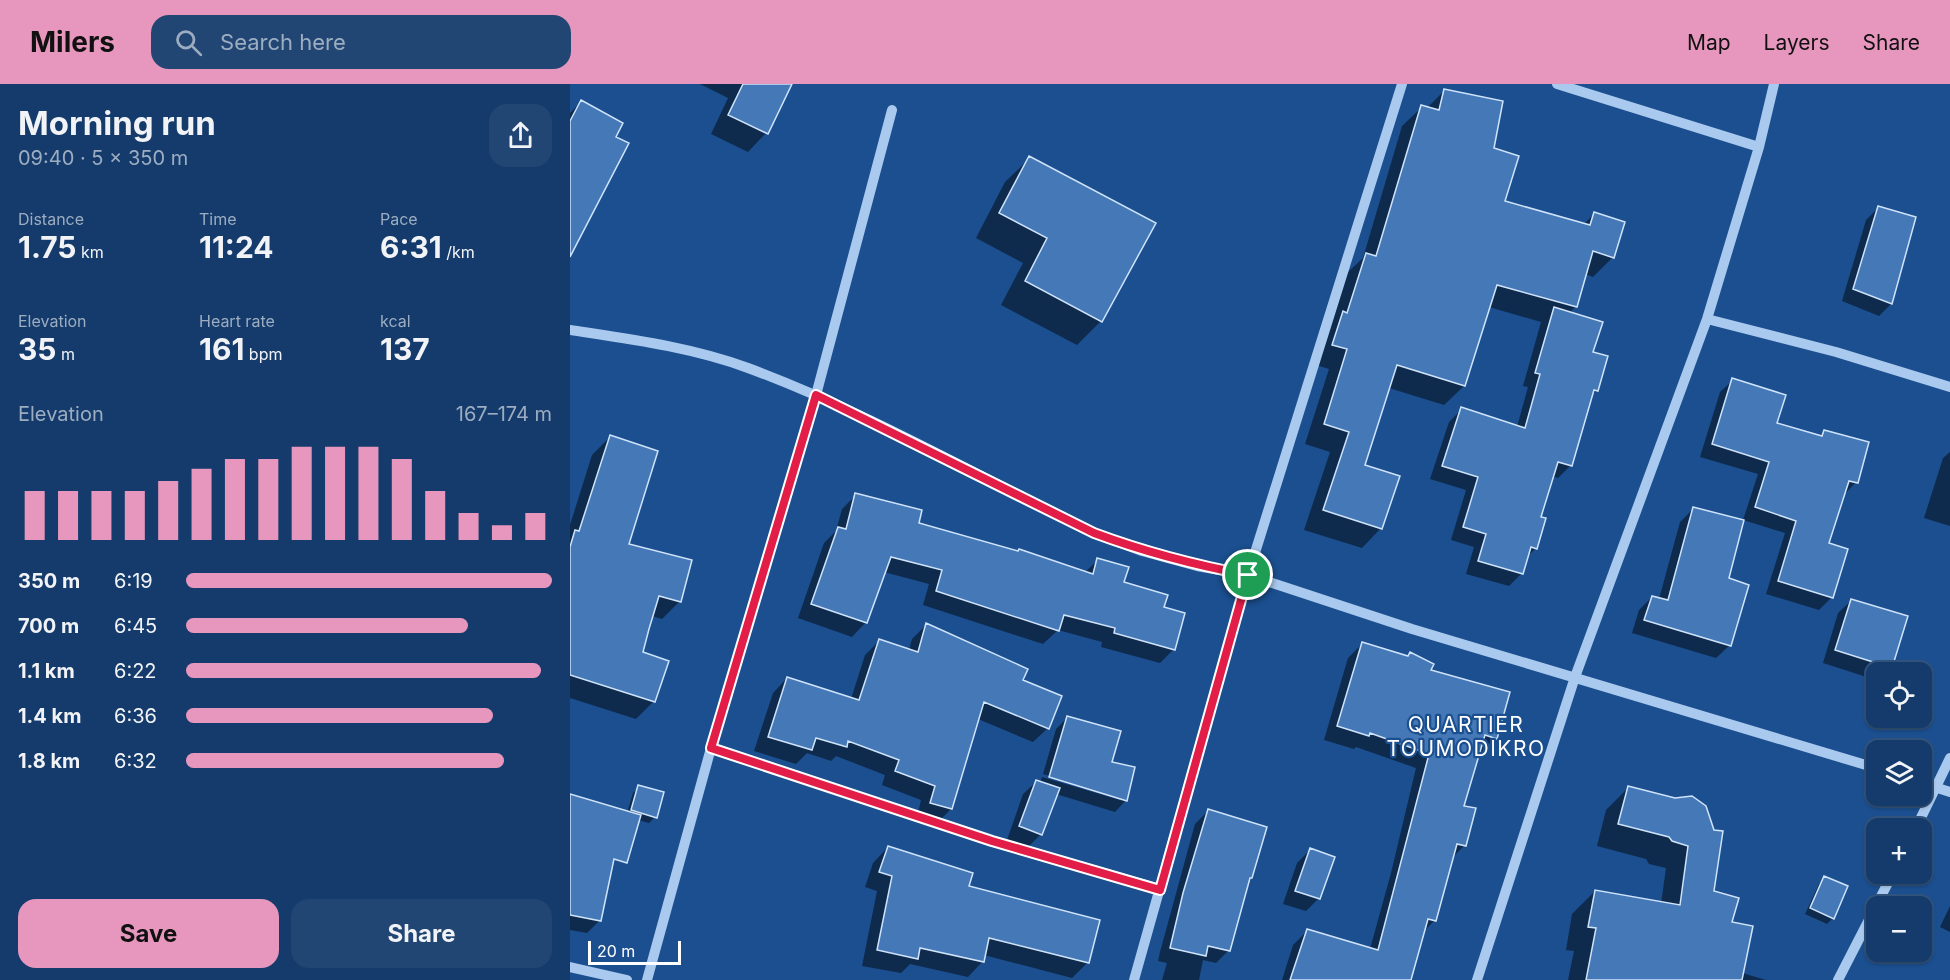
<!DOCTYPE html>
<html lang="en">
<head>
<meta charset="utf-8">
<style>
	body { margin:0; font-family:Inter,sans-serif; background:#214673; color:#f1f3f6; height:100vh; display:flex; flex-direction:column; font-size:22px; white-space:nowrap }
	* { box-sizing:border-box; margin:0 }
	p { font-size:20px; color:#9dadc1 }
	.icon { flex:none; width:33px; height:33px; fill:none; stroke:currentColor; stroke-width:2; stroke-linecap:round; stroke-linejoin:round }
	.map { position:relative; flex:1; overflow:hidden }
	.sheet { display:flex; flex-direction:column; background:#143b6b; width:570px }
	.sheet>* { flex:none }
	.tools { position:absolute; left:1296px; top:578px; display:grid; gap:12px }
	.tools a { display:grid; place-items:center; width:66px; height:66px; border-radius:12px; background:#143b6b; box-shadow:0 2px 4px #0004,0 0 0 2px #33557e; font-size:30px }
	.scale { position:absolute; left:18px; bottom:15px; width:93px; box-sizing:border-box; padding-left:6px; border:3px solid #fff; border-top:0; font-size:16px; line-height:21px; white-space:nowrap; color:#fff; -webkit-text-stroke:4px #1b4f8f; paint-order:stroke }
	.pin { position:absolute; display:grid; place-items:center; width:51px; height:51px; color:#fff; margin:-26px; border:3px solid #fff; border-radius:50%; box-shadow:0 2px 6px #0007 }
	.round { display:grid; place-items:center; flex:none; width:63px; height:63px; border-radius:18px; background:#214673 }
	.summary { display:flex; align-items:center; justify-content:space-between; height:102px; padding:0 18px }
	h1 { font-size:33px; font-weight:700; line-height:45px }
	.stats { display:grid; grid-template-columns:repeat(3,1fr); gap:9px; height:102px; padding:6px 18px }
	.stats div { display:grid; align-content:center }
	.stats b { font-size:30px; font-weight:700 }
	.stats small { font-size:16px; font-weight:400 }
	.stats p { font-size:16px }
	.chart { height:168px; padding:12px 18px }
	.chart p { display:flex; justify-content:space-between }
	.chart svg { width:100%; height:108px; margin-top:6px; stroke:#e797bd; stroke-width:6 }
	.cta { display:flex; gap:12px; margin-top:auto; padding:12px 18px }
	.cta a { flex:1; height:69px; border-radius:18px; background:#e797bd; color:#111; font-size:24px; font-weight:700; line-height:69px; text-align:center }
	.cta a+a { background:#214673; color:#f1f3f6 }
	ul { padding:0 18px; list-style:none; font-size:20px }
	li { display:grid; grid-template-columns:96px 72px 1fr; align-items:center; height:45px }
	li i { height:15px; border-radius:8px; background:#e797bd }
	header { display:flex; align-items:center; gap:36px; box-sizing:border-box; height:84px; padding:0 30px; background:#e797bd; color:#111 }
	header strong { font-size:28px }
	nav { display:flex; gap:33px; margin-inline-start:auto; font-size:21px }
	.search { width:420px; height:54px; background:#214673; display:flex; align-items:center; gap:15px; box-sizing:border-box; padding:0 21px; border-radius:18px; color:#9dadc1; font-size:22px }
	main { display:flex; flex:1; min-height:0 }
	.map>svg:first-child { display:block }
</style>
</head>
<body>
<header>
<strong>Milers</strong>
<div class="search"><svg class="icon" aria-label="search" viewBox="0 0 24 24"><circle cx="10" cy="10" r="6"/><path d="M15 15l6 6"/></svg>Search here</div>
<nav><a>Map</a><a>Layers</a><a>Share</a></nav>
</header>
<main>
<section class="sheet">
<div class="summary"><div><h1>Morning run</h1><p>09:40 · 5 × 350 m</p></div><a class="round"><svg class="icon" aria-label="share" viewBox="0 0 24 24"><path d="M12 15V3M7 8l5-5 5 5M5 13v7h14v-7"/></svg></a></div>
<div class="stats">
<div><p>Distance</p><b>1.75<small> km</small></b></div>
<div><p>Time</p><b>11:24</b></div>
<div><p>Pace</p><b>6:31<small> /km</small></b></div>
</div>
<div class="stats">
<div><p>Elevation</p><b>35<small> m</small></b></div>
<div><p>Heart rate</p><b>161<small> bpm</small></b></div>
<div><p>kcal</p><b>137</b></div>
</div>
<div class="chart"><p><span>Elevation</span>167–174 m</p>
<svg viewBox="0 0 160 44" preserveAspectRatio="none"><path d="M5 44V24M15 44V24M25 44V24M35 44V24M45 44V20M55 44V15M65 44V11M75 44V11M85 44V6M95 44V6M105 44V6M115 44V11M125 44V24M135 44V33M145 44V38M155 44V33"/></svg>
</div>
<ul>
<li><b>350 m</b>6:19<i style="width:100%"></i></li>
<li><b>700 m</b>6:45<i style="width:77%"></i></li>
<li><b>1.1 km</b>6:22<i style="width:97%"></i></li>
<li><b>1.4 km</b>6:36<i style="width:84%"></i></li>
<li><b>1.8 km</b>6:32<i style="width:87%"></i></li>
</ul>
<div class="cta"><a>Save</a><a>Share</a></div>
</section>
<div class="map">
<svg width="1380" height="896" viewBox="0 0 1380 896">
	<rect width="100%" height="100%" fill="#1b4f8f"/>
	<!-- shadow -->
	<path fill="#0007" d="M 130,0 L 220,0 L 196,49 L 178,68 L 141,50 L 158,14 Z
		M 875,6 L 922,65 L 933,118 L 1013,141 L 1024,130 L 1043,173 L 1023,193 L 1015,190 L 1006,222 L 999,229 L 1021,269 L 1027,306 L 1021,312 L 1001,381 L 988,394 L 982,392 L 969,434 L 966,464 L 957,473 L 952,489 L 939,502 L 896,490 L 904,463 L 881,456 L 896,406 L 860,395 L 879,338 L 892,325 L 947,343 L 958,303 L 953,302 L 971,238 L 919,223 L 894,302 L 874,321 L 819,304 L 793,382 L 811,444 L 792,464 L 734,446 L 760,368 L 735,360 L 759,285 L 743,280 L 776,190 L 793,174 L 832,42 L 852,23 L 857,24 Z
		M 11,18 L 0,170 L 0,29 Z
		M 460,74 L 531,237 L 507,261 L 431,221 L 453,179 L 406,154 L 435,98 Z
		M 1308,124 L 1344,134 L 1321,220 L 1309,232 L 1272,217 L 1296,136 Z
		M 1163,296 L 1205,340 L 1250,353 L 1255,348 L 1286,398 L 1274,411 L 1257,460 L 1262,513 L 1249,526 L 1196,510 L 1215,449 L 1173,436 L 1188,390 L 1130,373 L 1150,308 Z
		M 40,353 L 57,461 L 110,517 L 92,535 L 82,532 L 71,569 L 84,617 L 66,635 L 0,614 L 0,441 L 22,371 Z
		M 1380,368 L 1380,442 L 1354,434 L 1373,374 Z
		M 286,411 L 347,440 L 514,489 L 528,476 L 552,499 L 592,524 L 604,565 L 590,579 L 531,563 L 532,558 L 488,546 L 473,560 L 353,521 L 359,500 L 314,488 L 296,538 L 282,553 L 228,534 L 254,459 L 266,447 L 272,425 Z
		M 1123,425 L 1160,561 L 1146,574 L 1062,549 L 1069,526 L 1082,513 L 1089,515 L 1110,438 Z
		M 1282,516 L 1321,583 L 1316,588 L 1306,588 L 1306,596 L 1253,579 L 1268,529 Z
		M 356,541 L 451,597 L 478,644 L 463,658 L 408,635 L 381,725 L 367,739 L 347,733 L 351,716 L 312,701 L 315,691 L 266,672 L 261,677 L 237,669 L 226,680 L 184,667 L 203,609 L 217,594 L 281,615 L 295,571 L 310,556 L 339,566 L 342,555 Z
		M 792,560 L 837,573 L 840,570 L 925,654 L 911,668 L 909,667 L 892,723 L 895,761 L 882,774 L 865,836 L 853,848 L 838,896 L 712,896 L 723,861 L 737,847 L 800,865 L 821,789 L 846,684 L 786,663 L 784,665 L 754,656 L 778,574 Z
		M 498,633 L 540,679 L 556,716 L 545,728 L 486,710 L 471,750 L 458,763 L 437,756 L 453,710 L 467,697 L 470,699 L 472,693 L 550,716 L 550,713 L 473,690 L 486,645 Z
		M 69,703 L 85,733 L 79,739 L 68,736 L 0,761 L 0,712 L 57,729 L 63,709 Z
		M 1058,704 L 1105,715 L 1142,808 L 1160,839 L 1172,889 L 1196,896 L 998,896 L 1004,867 L 996,866 L 1002,830 L 1025,807 L 1091,820 L 1096,784 L 1079,780 L 1076,775 L 1027,762 L 1036,726 Z
		M 638,727 L 677,797 L 659,866 L 646,879 L 633,876 L 629,896 L 592,896 L 597,879 L 588,877 L 590,868 L 625,740 Z
		M 318,763 L 397,803 L 528,837 L 517,879 L 502,894 L 414,871 L 413,877 L 398,893 L 340,880 L 331,889 L 292,882 L 307,807 L 295,803 L 303,779 Z
		M 740,766 L 749,814 L 736,827 L 713,820 L 727,779 Z
		M 0,776 L 30,836 L 17,849 L 0,846 Z
		M 1255,793 L 1263,834 L 1257,840 L 1235,830 L 1249,800 Z
		M 1380,822 L 1380,848 L 1370,843 Z"/>
	<!-- building -->
	<path fill="#4478b7" stroke="#cfe3fa" stroke-width="1.5" d="M 173,0 L 222,0 L 198,50 L 158,31 Z
		M 874,5 L 933,17 L 924,64 L 949,72 L 935,117 L 1020,141 L 1024,128 L 1055,138 L 1044,174 L 1023,167 L 1007,223 L 927,201 L 895,302 L 827,281 L 795,381 L 830,392 L 812,445 L 753,426 L 779,348 L 754,340 L 777,265 L 762,261 L 773,227 L 777,229 L 796,169 L 806,172 L 851,21 L 869,26 Z
		M 11,16 L 53,39 L 46,53 L 59,59 L 0,173 L 0,37 Z
		M 459,72 L 586,139 L 532,238 L 455,197 L 477,154 L 429,129 Z
		M 1308,122 L 1346,133 L 1322,220 L 1283,205 Z
		M 984,223 L 1033,238 L 1023,268 L 1038,272 L 1028,307 L 1024,306 L 1002,382 L 988,378 L 971,433 L 976,434 L 967,465 L 961,463 L 953,490 L 908,477 L 916,450 L 893,443 L 908,393 L 872,382 L 891,323 L 955,344 L 970,290 L 965,289 Z
		M 1162,294 L 1216,311 L 1207,339 L 1252,352 L 1254,346 L 1299,358 L 1288,399 L 1279,397 L 1259,459 L 1278,465 L 1263,514 L 1208,497 L 1226,437 L 1185,423 L 1199,378 L 1142,360 Z
		M 40,351 L 88,367 L 59,460 L 122,476 L 111,518 L 89,512 L 79,545 L 73,568 L 99,577 L 85,618 L 0,591 L 0,463 L 5,446 L 9,447 Z
		M 285,409 L 352,426 L 349,439 L 448,467 L 449,465 L 523,490 L 527,474 L 559,483 L 554,498 L 598,511 L 594,523 L 615,529 L 605,566 L 544,549 L 545,544 L 494,531 L 489,547 L 366,507 L 372,486 L 321,473 L 297,539 L 241,520 L 268,443 L 276,445 Z
		M 1123,423 L 1174,436 L 1159,494 L 1179,501 L 1161,562 L 1074,536 L 1082,512 L 1098,516 Z
		M 1281,515 L 1338,532 L 1322,584 L 1265,566 Z
		M 356,539 L 458,585 L 453,596 L 492,612 L 479,645 L 414,618 L 382,725 L 360,719 L 365,702 L 325,687 L 329,676 L 278,657 L 277,663 L 246,654 L 242,666 L 198,653 L 217,593 L 289,616 L 309,555 L 348,568 Z
		M 792,558 L 838,572 L 840,568 L 864,580 L 861,586 L 940,608 L 927,655 L 915,651 L 894,722 L 906,724 L 896,762 L 887,760 L 866,837 L 858,835 L 841,896 L 720,896 L 737,845 L 808,866 L 859,670 L 800,649 L 799,652 L 767,642 Z
		M 497,632 L 551,647 L 542,678 L 565,683 L 557,717 L 479,693 Z
		M 466,696 L 490,704 L 472,751 L 449,742 Z
		M 68,701 L 94,708 L 87,734 L 61,726 Z
		M 1058,702 L 1105,714 L 1122,712 L 1136,722 L 1144,746 L 1153,747 L 1144,807 L 1169,814 L 1162,838 L 1183,842 L 1172,896 L 1016,896 L 1026,844 L 1018,843 L 1025,806 L 1110,821 L 1118,762 L 1102,757 L 1099,753 L 1048,740 Z
		M 0,710 L 71,731 L 57,779 L 44,775 L 31,837 L 0,831 Z
		M 638,725 L 697,743 L 682,794 L 680,794 L 660,867 L 638,862 L 636,872 L 600,864 L 613,809 Z
		M 318,762 L 403,789 L 399,802 L 530,836 L 519,879 L 419,854 L 414,878 L 350,864 L 348,875 L 307,866 L 322,792 L 309,788 Z
		M 740,764 L 765,773 L 750,815 L 725,807 Z
		M 1254,792 L 1278,802 L 1264,835 L 1240,824 Z"/>
	<g fill="none" stroke-linecap="round" stroke-linejoin="round">
		<!-- minor -->
		<path stroke="#a9c9ee" stroke-width="10" d="M 987,0 L 1189,63
			M 1137,235 L 1266,268 L 1380,303
			M 0,246 C 59,255 121,263 178,284 C 295,327 411,394 524,449 L 572,467 L 627,482 L 678,491 L 842,545 L 1306,684
			M 141,664 L 422,757 L 590,805
			M 1352,699 L 1380,708
			M 1346,744 L 1380,674
			M 0,883 L 57,896
			M 77,896 L 141,664 L 246,311 L 322,26
			M 564,896 L 678,491 L 832,0
			M 907,896 L 1005,593 L 1137,235 L 1189,63 L 1204,0
			M 1268,896 L 1323,789"/>
	</g>
	<g fill="none" stroke-linecap="round" stroke-linejoin="round">
		<!-- route casing -->
		<g stroke="#fff" stroke-width="12">
			<path id="route" d="M 246,311 L 524,449 C 575,468 625,481 678,491 L 590,806 L 422,757 L 141,664 Z"/>
		</g>
		<!-- route -->
		<use href="#route" stroke="#e11d48" stroke-width="8"/>
	</g>
	<g text-anchor="middle" dominant-baseline="central" stroke-width="4.5" stroke-linejoin="round" paint-order="stroke">
		<!-- neighbourhood labels -->
		<g font-size="21" letter-spacing="1.5" fill="#fff" stroke="#1b4f8f">
			<text x="896" y="640">QUARTIER<tspan x="896" dy="24">TOUMODIKRO</tspan></text>
		</g>
	</g>
</svg>
<div class="tools">
<a><svg class="icon" aria-label="locate" viewBox="0 0 24 24"><circle cx="12" cy="12" r="6"/><path d="M12 2v4M12 18v4M2 12h4M18 12h4"/></svg></a>
<a><svg class="icon" aria-label="layers" viewBox="0 0 24 24"><path d="M12 4l9 5-9 5-9-5zM3 14l9 5 9-5"/></svg></a>
<a>+</a>
<a>−</a>
</div>
<div class="scale">20 m</div>
<div class="pin" style="left:678px;top:491px;background:#1e9e55"><svg class="icon" aria-label="arrive" viewBox="0 0 24 24"><path d="M6 21V4h12l-3 4 3 4H6"/></svg></div>
</div>
</main>
</body>
</html>
